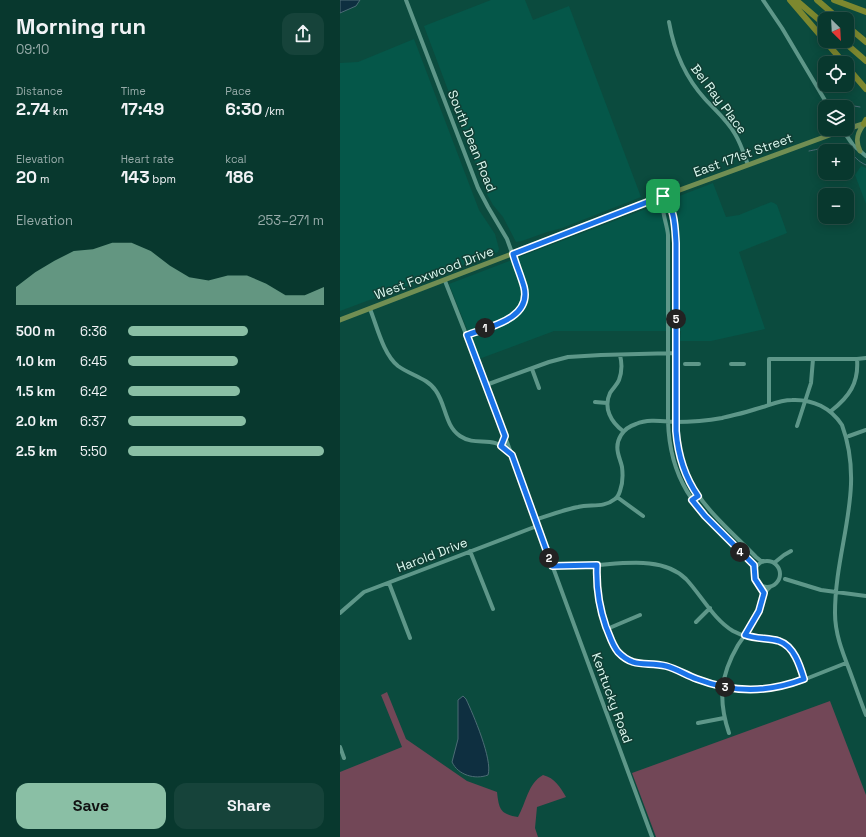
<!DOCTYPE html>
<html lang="en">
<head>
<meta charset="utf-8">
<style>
	body { margin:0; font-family:"Space Grotesk",sans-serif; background:#16433a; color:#f1f3f6; height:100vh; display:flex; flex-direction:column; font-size:15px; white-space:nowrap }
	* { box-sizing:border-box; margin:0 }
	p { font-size:13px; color:#98acaa }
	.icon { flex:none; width:22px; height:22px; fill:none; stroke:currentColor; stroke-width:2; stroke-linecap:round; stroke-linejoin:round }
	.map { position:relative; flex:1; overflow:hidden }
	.drawer { display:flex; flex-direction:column; background:#08382e; width:340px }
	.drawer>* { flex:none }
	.needle { width:26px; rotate:156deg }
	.fabs { position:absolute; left:478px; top:12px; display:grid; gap:8px }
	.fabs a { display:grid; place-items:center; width:36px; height:36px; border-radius:8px; background:#08382e; box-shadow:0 2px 10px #0003,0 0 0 1px #29524a; font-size:20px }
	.pin { position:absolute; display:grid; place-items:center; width:34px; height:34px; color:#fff; margin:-17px; border-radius:8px; box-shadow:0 2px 6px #0006 }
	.km { position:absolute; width:20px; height:20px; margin:-10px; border-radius:50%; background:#222; color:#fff; font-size:11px; line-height:20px; text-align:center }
	.round { display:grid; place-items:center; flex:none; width:42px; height:42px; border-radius:12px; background:#16433a }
	.head { display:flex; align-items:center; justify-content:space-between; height:68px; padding:0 16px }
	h1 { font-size:22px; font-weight:600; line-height:30px }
	.metrics { display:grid; grid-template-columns:repeat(3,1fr); gap:6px; height:68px; padding:4px 16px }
	.metrics div { display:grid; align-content:center }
	.metrics b { font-size:17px; font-weight:600 }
	.metrics small { font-size:11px; font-weight:400 }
	.metrics p { font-size:11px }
	.chart { height:112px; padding:8px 16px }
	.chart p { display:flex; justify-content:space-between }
	.chart svg { width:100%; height:72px; margin-top:4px; fill:#8abfa5; opacity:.7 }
	.primary-button { display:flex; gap:8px; margin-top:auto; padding:8px 16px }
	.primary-button a { flex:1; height:46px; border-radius:12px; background:#8abfa5; color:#111; font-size:16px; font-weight:600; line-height:46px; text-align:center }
	.primary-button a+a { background:#16433a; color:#f1f3f6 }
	ul { padding:0 16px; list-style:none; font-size:13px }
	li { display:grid; grid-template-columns:64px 48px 1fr; align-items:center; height:30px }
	li i { height:10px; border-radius:5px; background:#8abfa5 }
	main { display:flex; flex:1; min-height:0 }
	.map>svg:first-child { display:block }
</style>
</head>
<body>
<main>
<section class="drawer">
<div class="head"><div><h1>Morning run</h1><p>09:10</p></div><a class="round"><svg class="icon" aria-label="share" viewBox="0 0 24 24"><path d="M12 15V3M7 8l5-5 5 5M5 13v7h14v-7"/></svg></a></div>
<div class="metrics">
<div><p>Distance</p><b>2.74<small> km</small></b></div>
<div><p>Time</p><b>17:49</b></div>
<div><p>Pace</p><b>6:30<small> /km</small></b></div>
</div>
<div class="metrics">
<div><p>Elevation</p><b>20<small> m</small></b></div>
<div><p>Heart rate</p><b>143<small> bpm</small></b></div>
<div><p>kcal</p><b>186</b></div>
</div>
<div class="chart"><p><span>Elevation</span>253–271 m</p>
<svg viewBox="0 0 160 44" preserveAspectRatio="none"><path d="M0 44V33L10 24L20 17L30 11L40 10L50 6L60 6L70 11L80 20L90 27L100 29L110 26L120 26L130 31L140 38L150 38L160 33V44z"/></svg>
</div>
<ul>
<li><b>500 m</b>6:36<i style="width:61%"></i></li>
<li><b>1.0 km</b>6:45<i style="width:56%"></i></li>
<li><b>1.5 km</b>6:42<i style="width:57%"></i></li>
<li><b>2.0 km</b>6:37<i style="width:60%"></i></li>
<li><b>2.5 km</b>5:50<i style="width:100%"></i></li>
</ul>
<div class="primary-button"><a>Save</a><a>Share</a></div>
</section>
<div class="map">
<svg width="526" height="837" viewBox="0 0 526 837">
	<rect width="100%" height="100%" fill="#0b4b3e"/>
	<!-- built -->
	<path fill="#055749" d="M 151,0 L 185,0 L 193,20 L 229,6 L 301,197 L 222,228 L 207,232 L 182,241 L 176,242 L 163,217 L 153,205 L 147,194 L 84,26 Z
		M 74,39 L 139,210 L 155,234 L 159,249 L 158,252 L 0,311 L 0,63 L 18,62 Z
		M 521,166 L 526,168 L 526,204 L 515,175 Z
		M 373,183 L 386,217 L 399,215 L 431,202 L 434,203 L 437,205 L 447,233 L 399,252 L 425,329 L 371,341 L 340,341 L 341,331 L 337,331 L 335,220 L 329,200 Z
		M 324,202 L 330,229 L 331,331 L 214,331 L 139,359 L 109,284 Z"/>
	<!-- green -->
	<path fill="#724757" d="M 47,692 L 66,739 L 127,781 L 157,792 C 159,809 160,814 178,817 C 186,803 188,783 203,775 C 215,778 220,787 226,797 L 197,807 L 195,828 L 198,837 L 0,837 L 0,772 L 62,747 L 41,695 Z
		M 490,701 L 526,795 L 526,837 L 316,837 L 292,773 Z"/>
	<!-- water -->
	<path fill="#0e2f40" stroke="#4c6c75" d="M 0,0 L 20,0 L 16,6 L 0,13 Z
		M 123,696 L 126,699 C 133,714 153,760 148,775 C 135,780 118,775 112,762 L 118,739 L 118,700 Z"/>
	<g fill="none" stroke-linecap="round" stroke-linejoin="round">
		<!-- stream -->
		<path stroke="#4c6c75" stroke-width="1" d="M 497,103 L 520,107
			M 469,151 C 480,149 498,143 509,152 C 516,157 517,161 526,165"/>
		<!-- minor -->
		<path stroke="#5e9789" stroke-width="4" d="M 66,0 L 138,188 L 148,207 L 167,239 L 184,286 L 185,296 L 179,310 L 172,318 L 127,335
			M 423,0 L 442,28 L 489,107
			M 329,22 C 334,51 345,77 365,99 C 375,110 387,120 395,134 C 401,144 404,154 408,165
			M 502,129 L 513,145 L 526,156
			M 323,196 C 320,209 327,223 328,235 L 328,421 C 330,492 366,516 411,563 L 415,568
			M 323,196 C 335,208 335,228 336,243 L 336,431 C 341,492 376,516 416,557 L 421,561 L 424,561
			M 105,281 L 146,385 L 312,837
			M 30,309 C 37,326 43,354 58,366 C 70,375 88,378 96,391 C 106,405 105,426 120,436 C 138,448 152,433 170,453
			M 280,355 C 282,363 282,372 279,380 C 277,385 273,388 270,393 C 263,408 271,422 283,431
			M 345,364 L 359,364
			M 391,364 L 404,364
			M 192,369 L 199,388
			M 146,385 L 209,362 L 228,357 L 261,355 L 336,353
			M 255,402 L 267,403
			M 429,405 L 429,359 L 517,359 L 526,358
			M 491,411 C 509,397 519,383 517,359
			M 457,426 L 471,383 L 473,359
			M 509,436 L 526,430
			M 277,497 L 303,516
			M 195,520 C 210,515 223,510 238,507 C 251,504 264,508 275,499 C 278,497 279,494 280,491 C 283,483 283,475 282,467 C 281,462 279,458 278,453 C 275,440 283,428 296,424 C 307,419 321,421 334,422 C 350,422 366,421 382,418 C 393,415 405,413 416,409 C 428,406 439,400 452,400 C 473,399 491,408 502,425 C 526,490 495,546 495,613 C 495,633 502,651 509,669 C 515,685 520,700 526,715
			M 130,551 L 153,609
			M414 574a13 13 0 1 1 26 0a13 13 0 1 1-26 0Z
			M 434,563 L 444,555 L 451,551
			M 257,565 L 258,598 L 269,635 L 278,651 L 291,662 L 301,665 L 312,664 L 326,666 L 358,680 L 393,689 L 408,690 L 432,689 L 453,684 L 506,663
			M 213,566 C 228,565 243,566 258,565 C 286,563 324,557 346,579 C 361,595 374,620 393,631 C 430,651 448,623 464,679
			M 445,579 L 481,590 L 526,596
			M 49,583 L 70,638
			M 0,613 L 24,592 L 197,526
			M 356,622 L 370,608
			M 267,629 L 300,615
			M 358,723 L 384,718
			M 389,733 C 378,700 380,676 398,645 C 404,636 410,629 415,620 C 421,610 421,593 430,587
			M 0,747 L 4,758"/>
		<!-- major -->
		<path stroke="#718e53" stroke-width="5" d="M 507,129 L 523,124
			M 520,151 C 515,141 517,133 524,124
			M 0,320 L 307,202 L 506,129"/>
		<!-- highway -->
		<path stroke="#7d882f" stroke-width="6" d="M 450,0 L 504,63
			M 456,0 L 485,25
			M 477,0 L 499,19
			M 494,0 L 526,12
			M 507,26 L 526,42
			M 503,41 L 526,61
			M 507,67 L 526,89
			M 524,124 L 526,120"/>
	</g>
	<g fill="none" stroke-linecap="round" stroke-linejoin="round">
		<!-- route casing -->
		<g stroke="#fff" stroke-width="8">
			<path id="route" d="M 323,196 C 335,207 335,228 336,243 L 336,431 C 338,455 344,476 358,496 L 352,500 L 365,516 L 414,565 L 415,579 L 424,593 L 419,611 L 405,635 C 416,639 428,638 439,641 C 454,646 460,666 464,679 C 427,693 394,693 357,679 C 346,675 337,669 326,666 C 307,661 294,669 278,652 C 272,645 270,636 266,627 C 259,607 256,587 257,565 L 212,566 L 172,455 L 161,446 L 165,436 L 127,335 C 149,327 192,319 184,287 C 181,276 176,265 173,254 Z"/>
		</g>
		<!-- route -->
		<use href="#route" stroke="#1a73e8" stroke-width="5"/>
	</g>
	<g text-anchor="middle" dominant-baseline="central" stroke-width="3" stroke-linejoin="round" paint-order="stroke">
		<!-- street labels -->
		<g font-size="13" fill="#ddfaf1" stroke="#113e34">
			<text transform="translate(379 99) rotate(53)">Bel Ray Place</text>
			<text transform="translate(132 141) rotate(68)">South Dean Road</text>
			<text transform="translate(403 155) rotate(-20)">East 171st Street</text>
			<text transform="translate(94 273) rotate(-21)">West Foxwood Drive</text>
			<text transform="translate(92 555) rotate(-21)">Harold Drive</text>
			<text transform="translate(272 698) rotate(70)">Kentucky Road</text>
		</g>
	</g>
</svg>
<div class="fabs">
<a><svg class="needle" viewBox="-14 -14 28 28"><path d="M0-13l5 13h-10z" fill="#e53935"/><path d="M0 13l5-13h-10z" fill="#98acaa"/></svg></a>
<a><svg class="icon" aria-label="locate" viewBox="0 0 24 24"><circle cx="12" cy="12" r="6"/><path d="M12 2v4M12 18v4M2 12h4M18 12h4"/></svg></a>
<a><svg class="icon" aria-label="layers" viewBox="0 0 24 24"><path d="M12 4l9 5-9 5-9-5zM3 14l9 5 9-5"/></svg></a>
<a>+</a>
<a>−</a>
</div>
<div class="pin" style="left:323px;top:196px;background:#1e9e55"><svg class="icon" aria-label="arrive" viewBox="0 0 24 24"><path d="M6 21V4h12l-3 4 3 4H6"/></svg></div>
<b class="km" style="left:145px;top:328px">1</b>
<b class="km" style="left:209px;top:558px">2</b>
<b class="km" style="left:385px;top:687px">3</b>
<b class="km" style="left:400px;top:552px">4</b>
<b class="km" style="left:336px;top:319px">5</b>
</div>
</main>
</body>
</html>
